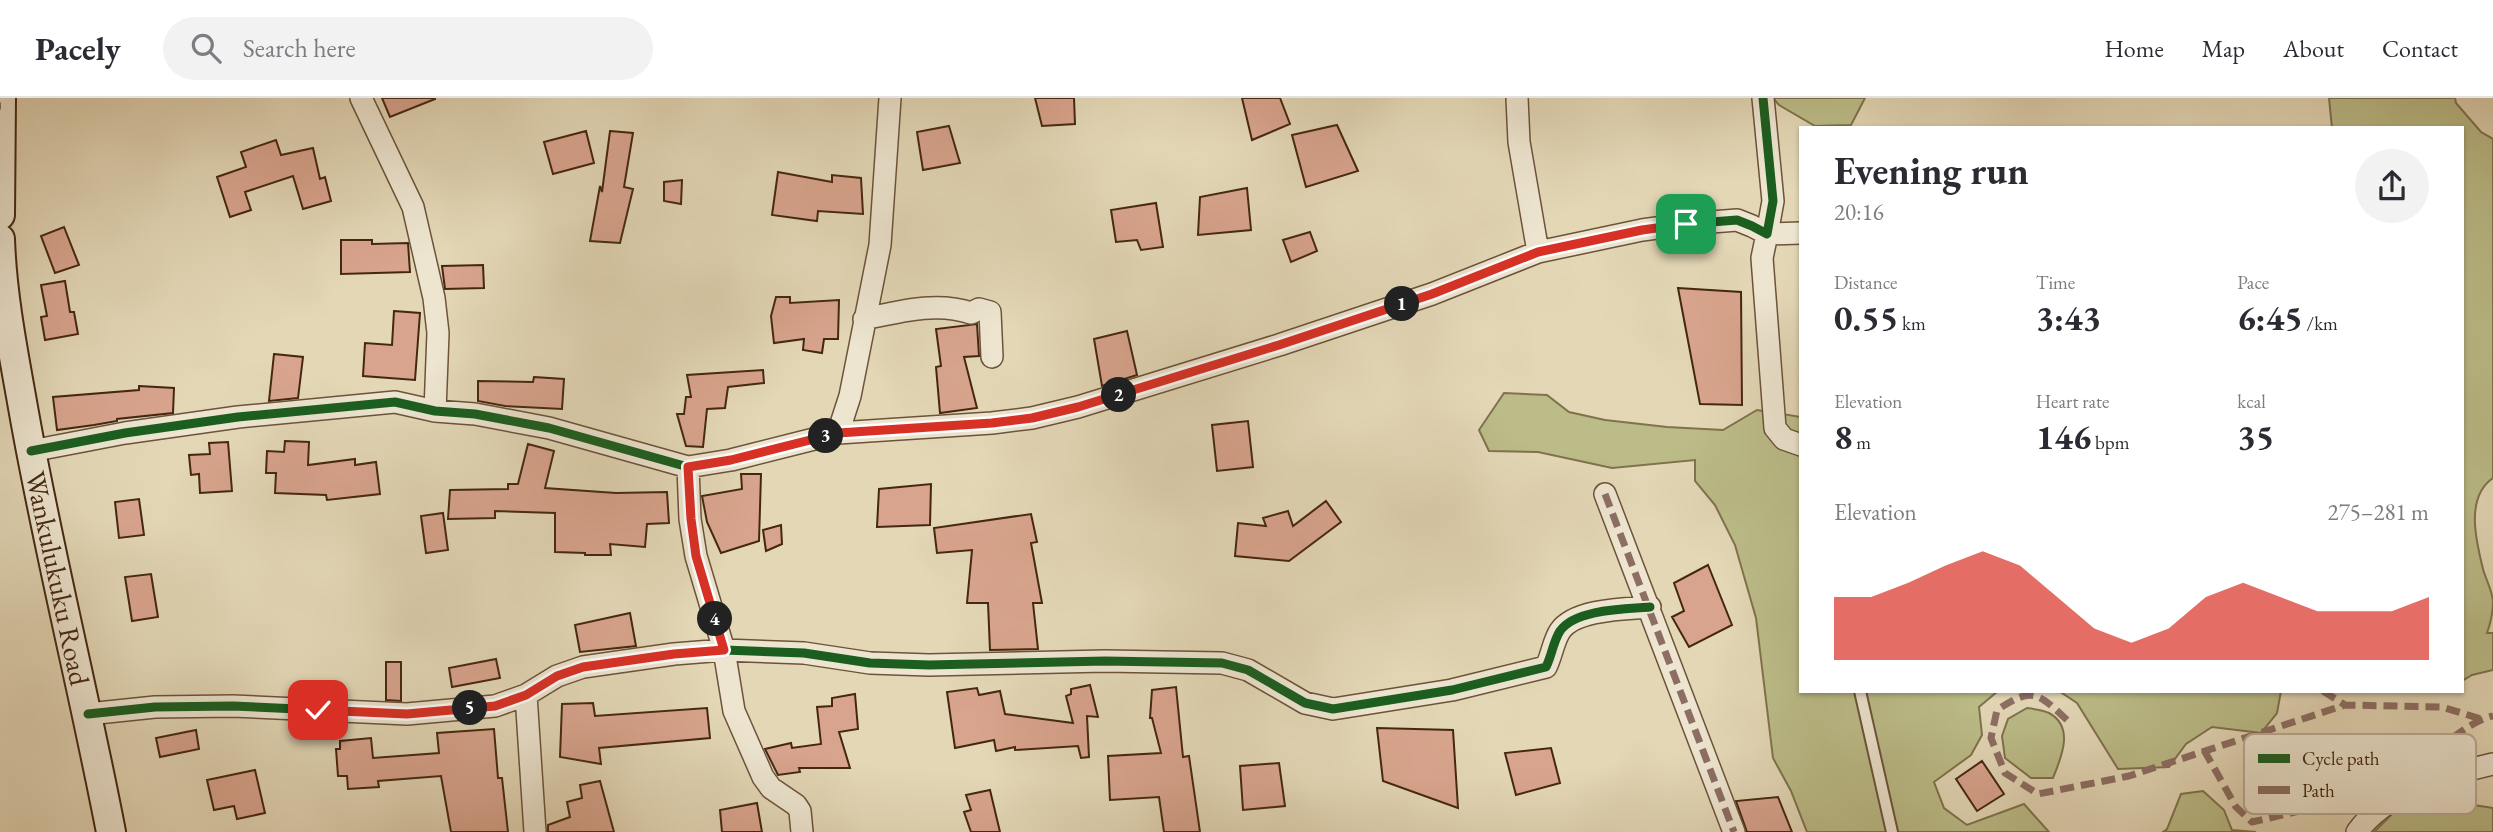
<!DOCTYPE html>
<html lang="en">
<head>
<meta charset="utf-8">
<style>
	body { margin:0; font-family:"EB Garamond",serif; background:#f2f2f3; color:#2b2b33; height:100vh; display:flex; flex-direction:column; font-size:26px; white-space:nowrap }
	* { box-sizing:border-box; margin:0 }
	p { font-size:23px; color:#7c7c81 }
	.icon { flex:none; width:38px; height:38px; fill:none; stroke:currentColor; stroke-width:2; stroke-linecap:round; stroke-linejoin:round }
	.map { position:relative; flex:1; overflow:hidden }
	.side { position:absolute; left:1799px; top:28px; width:665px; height:567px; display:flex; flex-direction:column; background:#fff; border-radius:0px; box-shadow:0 2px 5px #0004 }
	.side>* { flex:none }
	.pin { position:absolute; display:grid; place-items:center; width:60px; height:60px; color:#fff; margin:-30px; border-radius:14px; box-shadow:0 4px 10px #0006 }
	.km { position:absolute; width:35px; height:35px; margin:-18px; border-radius:50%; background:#222; color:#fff; font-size:19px; line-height:35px; text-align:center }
	.round { display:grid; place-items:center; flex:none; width:74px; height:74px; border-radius:37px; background:#f2f2f3 }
	.head { display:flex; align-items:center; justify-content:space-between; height:119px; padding:0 35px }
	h1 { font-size:38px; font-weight:700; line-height:52px }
	.metrics { display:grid; grid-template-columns:repeat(3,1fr); gap:10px; height:119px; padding:7px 35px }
	.metrics div { display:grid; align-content:center }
	.metrics b { font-size:35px; font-weight:700 }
	.metrics small { font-size:19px; font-weight:400 }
	.metrics p { font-size:19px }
	.chart { height:196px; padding:14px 35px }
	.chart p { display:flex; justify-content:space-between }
	.chart svg { width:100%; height:126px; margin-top:7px; fill:#d93025; opacity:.7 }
	header { display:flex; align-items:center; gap:42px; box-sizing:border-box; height:98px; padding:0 35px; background:#fff; border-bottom:2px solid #e1e1e2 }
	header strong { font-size:33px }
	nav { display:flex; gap:38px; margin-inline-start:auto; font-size:24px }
	.search { width:490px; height:63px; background:#f2f2f3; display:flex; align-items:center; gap:18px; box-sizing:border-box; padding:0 24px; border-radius:38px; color:#7c7c81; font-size:26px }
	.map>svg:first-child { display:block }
</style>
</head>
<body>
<header>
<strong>Pacely</strong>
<div class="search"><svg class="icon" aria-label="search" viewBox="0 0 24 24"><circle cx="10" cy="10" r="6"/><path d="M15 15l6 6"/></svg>Search here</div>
<nav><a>Home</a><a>Map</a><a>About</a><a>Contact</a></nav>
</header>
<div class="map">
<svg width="2493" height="734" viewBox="0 0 2493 734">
	<rect width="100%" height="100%" fill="#e3d7b6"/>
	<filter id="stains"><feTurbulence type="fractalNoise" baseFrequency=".00286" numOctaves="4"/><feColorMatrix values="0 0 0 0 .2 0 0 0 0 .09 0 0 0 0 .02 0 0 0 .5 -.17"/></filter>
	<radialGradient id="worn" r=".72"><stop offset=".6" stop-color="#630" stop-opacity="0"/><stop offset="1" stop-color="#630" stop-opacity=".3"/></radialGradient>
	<!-- green -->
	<path fill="#bbbc88" stroke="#80724c" stroke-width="2" d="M 1773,0 L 1865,0 L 1851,27 L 1815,28 L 1779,7 Z
		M 2329,0 L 2455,0 L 2456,5 L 2481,34 L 2493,41 L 2493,380 C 2465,399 2476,443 2483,471 C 2486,482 2492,492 2493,503 C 2493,514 2491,524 2487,535 L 2493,535 L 2493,572 L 2472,577 L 2462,583 L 2462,30 L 2332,30 Z
		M 1504,295 L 1547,297 L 1569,314 L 1605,322 L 1667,329 L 1723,332 L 1757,312 L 1801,319 L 1801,593 L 1998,593 L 1979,609 L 1982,637 L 1971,657 L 1934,684 L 1944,710 L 1967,727 L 2024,706 L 2049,734 L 1807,734 L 1791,693 L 1773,660 L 1756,520 L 1735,447 L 1715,407 L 1695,383 L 1695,362 L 1612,370 L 1538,354 L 1489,353 L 1479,332 Z
		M 2059,593 L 2281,593 L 2277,615 L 2261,635 L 2212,629 L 2186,646 L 2169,669 L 2118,671 L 2077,605 Z
		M 2027,610 C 2034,611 2043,612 2049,615 C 2075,629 2061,660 2053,680 L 2031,680 L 2005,660 L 2002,638 L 2008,621 Z
		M 2203,693 L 2224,712 L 2232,732 L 2256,734 L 2163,734 L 2167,731 L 2181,696 Z
		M 2441,702 L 2493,710 L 2493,734 L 2374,734 L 2397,711 Z"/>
	<!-- building -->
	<path fill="#d8a48d" stroke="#452711" stroke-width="2" d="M 382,0 L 435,0 L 435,1 L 390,19 Z
		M 1035,0 L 1074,0 L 1075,26 L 1042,28 Z
		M 1242,0 L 1280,0 L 1290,26 L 1252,42 Z
		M 1337,27 L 1358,73 L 1306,89 L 1292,37 Z
		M 949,28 L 960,65 L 923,72 L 917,34 Z
		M 586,33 L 594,65 L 553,76 L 544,44 Z
		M 610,33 L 633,35 L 624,89 L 633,91 L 620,145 L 590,143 L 600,88 L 602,94 Z
		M 276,42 L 281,57 L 313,50 L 320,81 L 325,79 L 331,103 L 303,111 L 293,78 L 245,94 L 251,112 L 230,119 L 217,79 L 246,69 L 241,54 Z
		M 778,74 L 832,84 L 832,77 L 861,80 L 863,116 L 818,113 L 817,123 L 772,117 Z
		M 682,82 L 681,106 L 664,103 L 664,84 Z
		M 1247,90 L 1251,132 L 1198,137 L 1200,99 Z
		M 1156,105 L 1163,149 L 1141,152 L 1137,142 L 1116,144 L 1111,112 Z
		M 64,129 L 79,167 L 55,175 L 41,138 Z
		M 1310,134 L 1317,153 L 1291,164 L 1283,142 Z
		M 341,142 L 372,142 L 372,146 L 408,145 L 410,174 L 341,176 Z
		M 483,167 L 484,190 L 445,191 L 442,168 Z
		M 65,183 L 70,214 L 74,214 L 78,236 L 45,242 L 41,219 L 47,218 L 41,187 Z
		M 1678,190 L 1741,194 L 1742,307 L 1700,306 Z
		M 776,199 L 790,199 L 790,205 L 839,202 L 838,241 L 824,241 L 822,255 L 803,252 L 804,241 L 774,245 L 771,218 Z
		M 394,213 L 420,215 L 415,282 L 363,278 L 365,245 L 392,247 Z
		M 977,226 L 979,258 L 964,259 L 977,310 L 940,315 L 936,269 L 941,268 L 936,231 Z
		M 1127,233 L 1137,277 L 1102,288 L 1094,241 Z
		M 274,256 L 303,259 L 298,300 L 269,303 Z
		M 763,272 L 764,285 L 728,289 L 725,310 L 707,311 L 703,349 L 686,348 L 677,316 L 684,316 L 686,299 L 691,299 L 687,277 Z
		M 534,279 L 564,281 L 562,311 L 505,308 L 478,303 L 478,283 L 533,284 Z
		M 139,288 L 174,290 L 173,315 L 117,321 L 117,323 L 94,327 L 57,332 L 53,299 L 139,292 Z
		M 1248,323 L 1253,369 L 1217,373 L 1212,327 Z
		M 285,343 L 309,344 L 308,367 L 355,361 L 355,367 L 376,364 L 380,396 L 327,402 L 326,397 L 275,395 L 276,375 L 266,375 L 267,353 L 284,354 Z
		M 228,344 L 232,393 L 200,395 L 199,376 L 191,377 L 189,357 L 210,356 L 209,345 Z
		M 528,346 L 554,353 L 545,390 L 616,395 L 667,394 L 669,425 L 647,426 L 645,449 L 610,446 L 611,457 L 585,457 L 585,455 L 555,454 L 555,415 L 495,413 L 495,420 L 448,421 L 450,392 L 508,391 L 508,386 L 518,386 Z
		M 741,376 L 761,376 L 759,443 L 721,455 L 707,424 L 702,398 L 742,391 Z
		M 931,386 L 930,427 L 877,429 L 879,391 Z
		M 139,401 L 144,437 L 119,440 L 115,404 Z
		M 1326,403 L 1341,424 L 1289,463 L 1235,458 L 1238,425 L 1266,428 L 1263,420 L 1288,413 L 1293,428 Z
		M 443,415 L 448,452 L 426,455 L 421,418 Z
		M 1031,416 L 1037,444 L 1031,445 L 1042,505 L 1033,505 L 1038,551 L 990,552 L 988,505 L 967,505 L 972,452 L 937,455 L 934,430 Z
		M 781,427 L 782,446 L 766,453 L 763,432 Z
		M 1708,467 L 1732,527 L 1689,549 L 1672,519 L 1684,513 L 1674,485 Z
		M 151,476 L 158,519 L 132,523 L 125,479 Z
		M 630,515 L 636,548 L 580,554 L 575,527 Z
		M 496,561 L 500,580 L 452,589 L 449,570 Z
		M 386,564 L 401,564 L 401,603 L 386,602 Z
		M 1090,587 L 1098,619 L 1087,618 L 1089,659 L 1081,660 L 1078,648 L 1015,652 L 1015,649 L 996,653 L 994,642 L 955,650 L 947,594 L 977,590 L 979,597 L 1000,593 L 1005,616 L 1073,625 L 1066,598 L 1071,596 L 1071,591 Z
		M 1176,589 L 1183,659 L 1189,658 L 1200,734 L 1164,734 L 1159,699 L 1110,702 L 1108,658 L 1161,655 L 1152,620 L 1150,620 L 1152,592 Z
		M 855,596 L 858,631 L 839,634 L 850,670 L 799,670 L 800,674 L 778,677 L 765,651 L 791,645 L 792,650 L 821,646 L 817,609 L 832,608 L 832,600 Z
		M 593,605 L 595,618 L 707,610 L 710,640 L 599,650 L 601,666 L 560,659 L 562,606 Z
		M 1377,630 L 1453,632 L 1458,710 L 1383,683 Z
		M 494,631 L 498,680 L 502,680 L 508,734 L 451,734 L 441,678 L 378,683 L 379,689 L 348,691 L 347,678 L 338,678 L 336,651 L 340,651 L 340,643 L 371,640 L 373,660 L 439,655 L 437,635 Z
		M 196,632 L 199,651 L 160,659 L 156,640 Z
		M 1551,650 L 1560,685 L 1516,697 L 1505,655 Z
		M 1982,663 L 2004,696 L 1977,713 L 1956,681 Z
		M 1279,665 L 1285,708 L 1243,712 L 1240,668 Z
		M 255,672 L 265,715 L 237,721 L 234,708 L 214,712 L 207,682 Z
		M 600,683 L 614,734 L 548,734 L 548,727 L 570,719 L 567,704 L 582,700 L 580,687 Z
		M 990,692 L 1000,734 L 971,734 L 964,714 L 971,712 L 966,697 Z
		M 1778,699 L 1792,734 L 1747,734 L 1736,703 Z
		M 757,705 L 762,734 L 722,734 L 720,712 Z"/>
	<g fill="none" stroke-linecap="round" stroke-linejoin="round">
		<!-- service casing -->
		<g stroke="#6c533a" stroke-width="14">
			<path id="service" d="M 1860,593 L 1892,734"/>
		</g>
		<!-- minor casing -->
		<g stroke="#6c533a" stroke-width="24">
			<path id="minor" d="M 361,0 L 413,109 L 434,200 L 438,235 L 435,313
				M 1517,0 L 1519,44 L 1538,154
				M 1801,135 L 1767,136 L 1762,160 L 1775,330 L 1784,341 L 1801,347
				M 864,221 C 898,214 936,203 971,215 L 979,211 L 990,214 L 992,259
				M 838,335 L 850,298 L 880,147 L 890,0
				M 31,353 L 125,335 L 238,319 L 395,304 L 435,313 L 475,316 L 549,330 L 688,369 L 731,362 L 838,335 L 992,325 L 1032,320 L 1078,309 L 1279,247 L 1432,196 L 1538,154 L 1642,132 L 1686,126 L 1737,122 L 1752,128 L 1767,136 L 1773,103 L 1763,0
				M 688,369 L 690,421 L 696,458 L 724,552 L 734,613 L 763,679 L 771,690 L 796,707 L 800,713 L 802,734
				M 1605,396 L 1734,734
				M 526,597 L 535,734
				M 88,616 L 155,609 L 233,608 L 407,616 L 495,608 L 526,597 L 557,578 L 583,569 L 674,556 L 724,552 L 804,555 L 870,565 L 929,567 L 1105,563 L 1222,565 L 1248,572 L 1305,605 L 1333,611 L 1452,592 L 1546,569 C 1552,557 1553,544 1560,533 C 1575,511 1625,511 1650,509
				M 2357,734 C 2387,693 2446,677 2493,666"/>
		</g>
		<!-- secondary casing -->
		<g stroke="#452711" stroke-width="32">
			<path id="secondary" d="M 0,117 L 1,0
				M 0,141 C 2,200 14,258 24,315 C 49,456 84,594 111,734"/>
		</g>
		<!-- service -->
		<use href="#service" stroke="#ede5d0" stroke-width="10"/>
		<!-- minor -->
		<use href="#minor" stroke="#ede5d0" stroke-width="21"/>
		<!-- secondary -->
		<use href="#secondary" stroke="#ede5d0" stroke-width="28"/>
		<!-- quiet -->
		<path stroke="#8d6e63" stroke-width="7" stroke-dasharray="14 7" stroke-linecap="butt" d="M 0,8 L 1,8
			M 1605,396 L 1734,734
			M 2323,593 L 2345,607
			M 2067,622 C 2038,595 2033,588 1997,612 L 1991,640 L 2005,675 L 2038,696 L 2129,678 L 2345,607 L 2442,609 L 2481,621
			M 2204,652 L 2236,709 L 2252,724 L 2304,712 L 2356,689 L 2405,685
			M 2377,712 C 2405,684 2456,626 2493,618"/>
		<!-- cycleway casing -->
		<g stroke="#ede5d0" stroke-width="13">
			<path id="cycleway" d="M 31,353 L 125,335 L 238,319 L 395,304 L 435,313 L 475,316 L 549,330 L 688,369 L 731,362 L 838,335 L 992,325 L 1032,320 L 1078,309 L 1279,247 L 1432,196 L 1538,154 L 1642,132 L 1686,126 L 1737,122 L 1752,128 L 1767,136 L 1773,103 L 1763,0
				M 88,616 L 155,609 L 233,608 L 407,616 L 495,608 L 526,597 L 557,578 L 583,569 L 674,556 L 724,552 L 804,555 L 870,565 L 929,567 L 1105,563 L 1222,565 L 1248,572 L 1305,605 L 1333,611 L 1452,592 L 1546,569 C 1552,557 1553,544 1560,533 C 1575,511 1625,511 1650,509"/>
		</g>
		<!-- cycleway -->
		<use href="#cycleway" stroke="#1b5e20" stroke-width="9"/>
	</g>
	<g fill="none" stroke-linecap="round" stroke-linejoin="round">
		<!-- route casing -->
		<g stroke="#fff" stroke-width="14">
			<path id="route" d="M 318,612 L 407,616 L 495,608 L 526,597 L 557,578 L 583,569 L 674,556 L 724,552 L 696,458 L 691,421 L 688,369 L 731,362 L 838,335 L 992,325 L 1032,320 L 1078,309 L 1279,247 L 1432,196 L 1538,154 L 1642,132 L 1686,126"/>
		</g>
		<!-- route -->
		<use href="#route" stroke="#d93025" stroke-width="9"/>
	</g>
	<g text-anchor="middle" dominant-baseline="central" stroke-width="5" stroke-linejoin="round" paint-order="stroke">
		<!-- street labels -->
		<g font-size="28" fill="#452711" stroke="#ede5d0">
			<text transform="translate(58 480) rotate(78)">Wankulukuku Road</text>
		</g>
	</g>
	<!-- legend -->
	<rect x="2244" y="636" width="232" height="80" rx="10" fill="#ede5d0" stroke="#bbac97" stroke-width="2"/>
	<rect x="2258" y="656" width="32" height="9" fill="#1b5e20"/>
	<rect x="2258" y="688" width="32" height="8" fill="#8d6e63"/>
	<g font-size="19" fill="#452711">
		<text x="2302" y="667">Cycle path</text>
		<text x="2302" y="699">Path</text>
	</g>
	<rect width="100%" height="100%" filter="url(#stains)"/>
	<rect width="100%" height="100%" fill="url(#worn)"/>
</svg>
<div class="pin" style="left:1686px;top:126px;background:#1e9e55"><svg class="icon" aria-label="arrive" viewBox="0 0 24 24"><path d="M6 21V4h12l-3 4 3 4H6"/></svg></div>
<div class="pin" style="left:318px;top:612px;background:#d93025"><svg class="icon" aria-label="check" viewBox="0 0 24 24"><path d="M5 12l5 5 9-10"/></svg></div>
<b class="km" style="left:1402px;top:206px">1</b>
<b class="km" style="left:1119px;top:297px">2</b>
<b class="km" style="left:826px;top:338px">3</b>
<b class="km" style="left:715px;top:521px">4</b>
<b class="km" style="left:470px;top:610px">5</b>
<section class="side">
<div class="head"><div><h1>Evening run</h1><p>20:16</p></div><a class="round"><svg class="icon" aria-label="share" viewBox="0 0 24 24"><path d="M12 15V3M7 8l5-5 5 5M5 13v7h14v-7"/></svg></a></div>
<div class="metrics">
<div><p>Distance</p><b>0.55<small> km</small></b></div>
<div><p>Time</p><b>3:43</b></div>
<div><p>Pace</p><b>6:45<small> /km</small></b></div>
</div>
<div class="metrics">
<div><p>Elevation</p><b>8<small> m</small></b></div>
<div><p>Heart rate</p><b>146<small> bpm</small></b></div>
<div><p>kcal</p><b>35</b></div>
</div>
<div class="chart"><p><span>Elevation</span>275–281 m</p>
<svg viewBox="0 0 160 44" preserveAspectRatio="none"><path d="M0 44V22L10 22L20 17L30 11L40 6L50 11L60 22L70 33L80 38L90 33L100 22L110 17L120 22L130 27L140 27L150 27L160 22V44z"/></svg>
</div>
</section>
</div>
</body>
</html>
